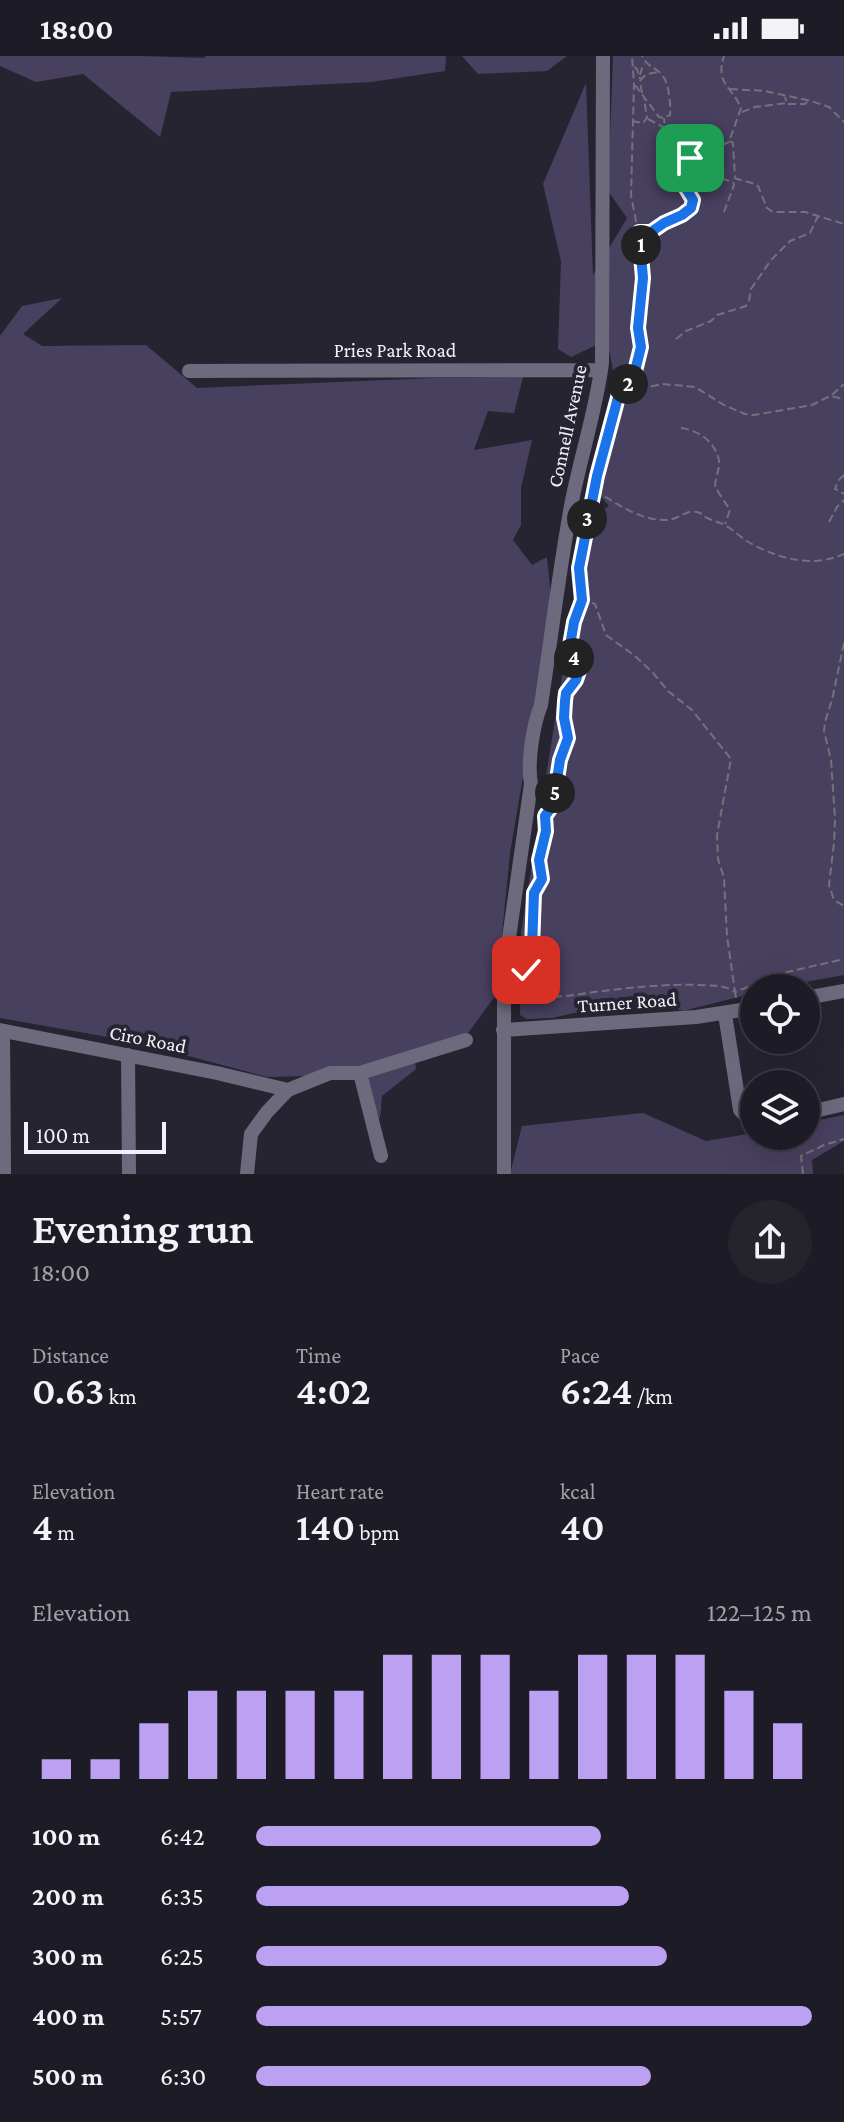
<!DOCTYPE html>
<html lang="en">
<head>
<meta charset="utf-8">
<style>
	body { margin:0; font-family:"Crimson Pro",serif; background:#25242d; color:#f1f3f6; height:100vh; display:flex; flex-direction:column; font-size:30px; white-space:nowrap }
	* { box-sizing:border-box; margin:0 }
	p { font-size:26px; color:#a0a1a7 }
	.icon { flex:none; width:44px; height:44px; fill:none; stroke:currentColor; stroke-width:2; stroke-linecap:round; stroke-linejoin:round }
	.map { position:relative; height:1118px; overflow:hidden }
	.sheet { display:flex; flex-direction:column; background:#1d1b25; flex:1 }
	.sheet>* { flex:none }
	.buttons { position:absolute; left:740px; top:918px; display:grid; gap:16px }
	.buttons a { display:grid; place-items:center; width:80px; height:80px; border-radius:50%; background:#1d1b25; box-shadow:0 8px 32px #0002,0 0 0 2px #3b3942; font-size:40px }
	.scale { position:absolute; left:24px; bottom:20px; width:142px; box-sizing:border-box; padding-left:8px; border:4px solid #f2f0f9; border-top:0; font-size:22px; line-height:28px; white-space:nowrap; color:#f2f0f9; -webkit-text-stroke:6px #272431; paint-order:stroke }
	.pin { position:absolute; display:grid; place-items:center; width:68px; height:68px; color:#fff; margin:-34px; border-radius:16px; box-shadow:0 4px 12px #0006 }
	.km { position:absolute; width:40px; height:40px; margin:-20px; border-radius:50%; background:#222; color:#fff; font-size:22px; line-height:40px; text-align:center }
	.round { display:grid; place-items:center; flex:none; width:84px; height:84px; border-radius:42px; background:#25242d }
	.headline { display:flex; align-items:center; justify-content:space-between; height:136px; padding:0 32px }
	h1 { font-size:44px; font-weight:600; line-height:60px }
	.metrics { display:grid; grid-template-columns:repeat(3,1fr); gap:12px; height:136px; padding:8px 32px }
	.metrics div { display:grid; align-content:center }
	.metrics b { font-size:40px; font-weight:600 }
	.metrics small { font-size:22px; font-weight:400 }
	.metrics p { font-size:22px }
	.chart { height:224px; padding:16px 32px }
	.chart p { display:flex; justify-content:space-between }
	.chart svg { width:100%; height:144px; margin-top:8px; stroke:#bca0f2; stroke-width:6 }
	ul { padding:0 32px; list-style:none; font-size:26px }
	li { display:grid; grid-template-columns:128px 96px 1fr; align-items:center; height:60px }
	li i { height:20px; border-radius:10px; background:#bca0f2 }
	.status { display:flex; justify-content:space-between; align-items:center; height:56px; padding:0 40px; background:#1d1b25; direction:ltr }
	.status svg { height:22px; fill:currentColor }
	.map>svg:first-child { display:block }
</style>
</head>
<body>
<div class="status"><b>18:00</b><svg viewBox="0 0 49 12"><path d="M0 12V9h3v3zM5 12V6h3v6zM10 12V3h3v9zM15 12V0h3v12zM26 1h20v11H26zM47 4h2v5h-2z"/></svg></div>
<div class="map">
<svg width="844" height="1118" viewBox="0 0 844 1118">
	<rect width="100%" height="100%" fill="#272431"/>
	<!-- green -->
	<path fill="#48405f" d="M 0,0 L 140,0 L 203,2 L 206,0 L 446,0 L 445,15 L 371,26 L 171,36 L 160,81 L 83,18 L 36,26 L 0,10 Z
		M 462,0 L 567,0 L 547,15 L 478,18 Z
		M 613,0 L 844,0 L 844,919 L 772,932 L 754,932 L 754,937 L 683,955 L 645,941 L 552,962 L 527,963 L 520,959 L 521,876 L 587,465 L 609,450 L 593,431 L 602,380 L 616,329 L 607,284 L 571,301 L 558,293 L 561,205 L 543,128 L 586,27 L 593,219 L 627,162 L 608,135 Z
		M 62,242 L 23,278 L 42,290 L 146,289 L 197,332 L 433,322 L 523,321 L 514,357 L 488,355 L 474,394 L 532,384 L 521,432 L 521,469 L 513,484 L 532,509 L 547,501 L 552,552 L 510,797 L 496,939 L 468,977 L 413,994 L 416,1013 L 382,1040 L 380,1063 L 355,1011 L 307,1020 L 267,1021 L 136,986 L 0,962 L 0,280 L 22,250 Z
		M 643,1057 L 706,1085 L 754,1077 L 754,1080 L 806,1080 L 806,1067 L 844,1059 L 844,1085 L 812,1104 L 813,1118 L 510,1118 L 522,1070 Z"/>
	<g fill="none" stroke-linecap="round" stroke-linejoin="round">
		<!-- path -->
		<path stroke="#74717d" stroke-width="2" stroke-dasharray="8 4" stroke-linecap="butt" d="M 634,11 L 637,13 L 640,23
			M 640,19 L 643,9 L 645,8
			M 635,29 L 659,61 L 664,62 L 670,59 C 671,48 669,27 662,19 C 655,10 649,13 642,0
			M 730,33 L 765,35 L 811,45 L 829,51 L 844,66
			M 642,37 L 640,25 C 644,18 651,17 658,16
			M 788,48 L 805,48 L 808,45
			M 742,56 L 755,51 L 787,47 L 785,41
			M 648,63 L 665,72 L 664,62
			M 632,65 L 643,67 L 647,62 L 644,43
			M 730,85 L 733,87 L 735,121
			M 711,94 L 729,86 L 741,52 C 731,29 715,28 724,0
			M 672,97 L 689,108 L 678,109 L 674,113
			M 686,106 L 699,92 L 709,92 L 711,94 L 713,105 L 717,112
			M 689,108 L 704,117 L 733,126 L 734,129 L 724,156
			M 716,121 L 717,112 L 723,113 L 724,122
			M 734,122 L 755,128 L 758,130 L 767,152 L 773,156 L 805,156 L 844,168
			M 639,176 L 651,176 L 664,167 L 682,159 L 691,152 C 694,139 686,134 679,123 C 672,112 668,86 665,72
			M 676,283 L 686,275 L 711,265 L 717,259 L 746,250 L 749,245 L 751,233 L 771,204 L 790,185 L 810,177 L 818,160
			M 628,329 L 638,333 L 663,328 L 695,331 L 724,349 L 745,358 L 754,359 L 812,349 L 830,340 L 844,343
			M 832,339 L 844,328
			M 681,372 C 698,374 716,386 719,405 C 720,413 715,423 715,431 L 730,454 L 725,468
			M 844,419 L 838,425 L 835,433 L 844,438
			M 595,434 C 617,448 640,465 668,464 C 678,463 688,453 697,456 C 702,457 703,460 707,462 C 713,465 719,466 725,469 C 734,474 741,482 750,487 C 779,503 813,512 844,498
			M 829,466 L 837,451 L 844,444
			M 581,542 L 595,548 L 606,579 L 635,600 L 654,618 L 668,635 L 692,654 L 731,703 L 717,779 L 718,803 L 724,822 L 727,880 L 735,936 C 724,928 712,930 699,929 C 667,928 635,931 603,935 C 583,937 567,942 546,940 L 526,914 L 532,892 L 534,837 L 542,823 L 539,804 L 546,775 L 545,760 L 553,749 L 560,704 L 568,682 L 564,662 L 565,645 L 566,637 L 576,624 L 579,615 L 578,608 L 569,595 L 569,587 L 582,544 L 581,542 L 579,512 L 590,450 L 620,334 L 633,323 L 641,291 L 638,272 L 643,222 L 641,191 L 631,139 L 634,29 L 632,0
			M 844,587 L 832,644 L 825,666 L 824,675 L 831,704 L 835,762 L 834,787 L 829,829 L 834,844 L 844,850
			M 736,942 L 735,936 L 783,917 L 844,903
			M 803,1118 L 801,1100 L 824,1089 L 844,1083"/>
		<!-- minor -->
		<path stroke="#6e6a7e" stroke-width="14" d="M 189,315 L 601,314
			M 806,942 L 844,935
			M 725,958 L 740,1054 L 745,1059 L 754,1063
			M 0,974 L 217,1017 L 288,1034
			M 503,974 L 696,961 L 754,952
			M 3,975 L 4,1118
			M 128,999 L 129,1118
			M 360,1017 L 381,1100
			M 806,1057 L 844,1048
			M 247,1118 L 251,1078 L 267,1056 L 288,1034 L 330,1017 L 360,1017 L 466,984
			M 504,1118 L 504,934 L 509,882 L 531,728 C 527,707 533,669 541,649 C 551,583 559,516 571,450 C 580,402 596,355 602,307 L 603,0"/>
	</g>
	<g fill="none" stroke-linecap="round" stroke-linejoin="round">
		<!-- route casing -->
		<g stroke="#fff" stroke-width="16">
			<path id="route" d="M 526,914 L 532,892 L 534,837 L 542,823 L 539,804 L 546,775 L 545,760 L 553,749 L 560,704 L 568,682 L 564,662 L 565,645 L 566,637 L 576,624 L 579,615 L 578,608 L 569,595 L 574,566 L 582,544 L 579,512 L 597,420 L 620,334 L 633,323 L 641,291 L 638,272 L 643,222 L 639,176 L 651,176 L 664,167 L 682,159 L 691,152 L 693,144 L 674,113 L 678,109 L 689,108 L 686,106 L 690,102"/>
		</g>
		<!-- route -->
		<use href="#route" stroke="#1a73e8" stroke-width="10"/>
	</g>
	<g text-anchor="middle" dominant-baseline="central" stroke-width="8" stroke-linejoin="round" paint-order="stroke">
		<!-- street labels -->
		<g font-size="20" fill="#f2f0f9" stroke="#272431">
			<text x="395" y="294">Pries Park Road</text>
			<text transform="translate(567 370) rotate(-78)">Connell Avenue</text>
			<text transform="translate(627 946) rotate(-4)">Turner Road</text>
			<text transform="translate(148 983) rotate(11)">Ciro Road</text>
		</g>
	</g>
</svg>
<div class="buttons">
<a><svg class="icon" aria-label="locate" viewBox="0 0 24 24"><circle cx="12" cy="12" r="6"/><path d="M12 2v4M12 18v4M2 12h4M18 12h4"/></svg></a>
<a><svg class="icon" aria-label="layers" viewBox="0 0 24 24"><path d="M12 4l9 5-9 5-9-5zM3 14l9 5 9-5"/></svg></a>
</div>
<div class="scale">100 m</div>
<div class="pin" style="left:690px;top:102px;background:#1e9e55"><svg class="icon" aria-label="arrive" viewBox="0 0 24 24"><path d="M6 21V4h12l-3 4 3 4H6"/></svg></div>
<div class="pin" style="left:526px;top:914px;background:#d93025"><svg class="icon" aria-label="check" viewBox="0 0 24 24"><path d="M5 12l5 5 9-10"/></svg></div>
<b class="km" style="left:641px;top:189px">1</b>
<b class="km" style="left:628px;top:328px">2</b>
<b class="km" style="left:587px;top:463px">3</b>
<b class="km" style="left:574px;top:602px">4</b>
<b class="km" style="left:555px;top:737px">5</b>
</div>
<section class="sheet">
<div class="headline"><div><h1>Evening run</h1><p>18:00</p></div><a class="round"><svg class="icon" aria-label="share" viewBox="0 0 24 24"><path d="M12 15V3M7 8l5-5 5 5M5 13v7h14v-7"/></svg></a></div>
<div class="metrics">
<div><p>Distance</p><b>0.63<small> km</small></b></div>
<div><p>Time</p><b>4:02</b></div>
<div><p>Pace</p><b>6:24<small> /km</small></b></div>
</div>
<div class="metrics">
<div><p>Elevation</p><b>4<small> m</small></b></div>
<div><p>Heart rate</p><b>140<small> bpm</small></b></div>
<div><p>kcal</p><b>40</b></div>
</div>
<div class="chart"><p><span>Elevation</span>122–125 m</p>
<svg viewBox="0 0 160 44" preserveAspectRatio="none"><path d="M5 44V38M15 44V38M25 44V27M35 44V17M45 44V17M55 44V17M65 44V17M75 44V6M85 44V6M95 44V6M105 44V17M115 44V6M125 44V6M135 44V6M145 44V17M155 44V27"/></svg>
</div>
<ul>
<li><b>100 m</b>6:42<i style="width:62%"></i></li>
<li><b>200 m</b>6:35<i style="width:67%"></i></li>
<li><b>300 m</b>6:25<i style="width:74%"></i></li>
<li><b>400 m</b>5:57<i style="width:100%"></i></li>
<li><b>500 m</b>6:30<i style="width:71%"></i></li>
</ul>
</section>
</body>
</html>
